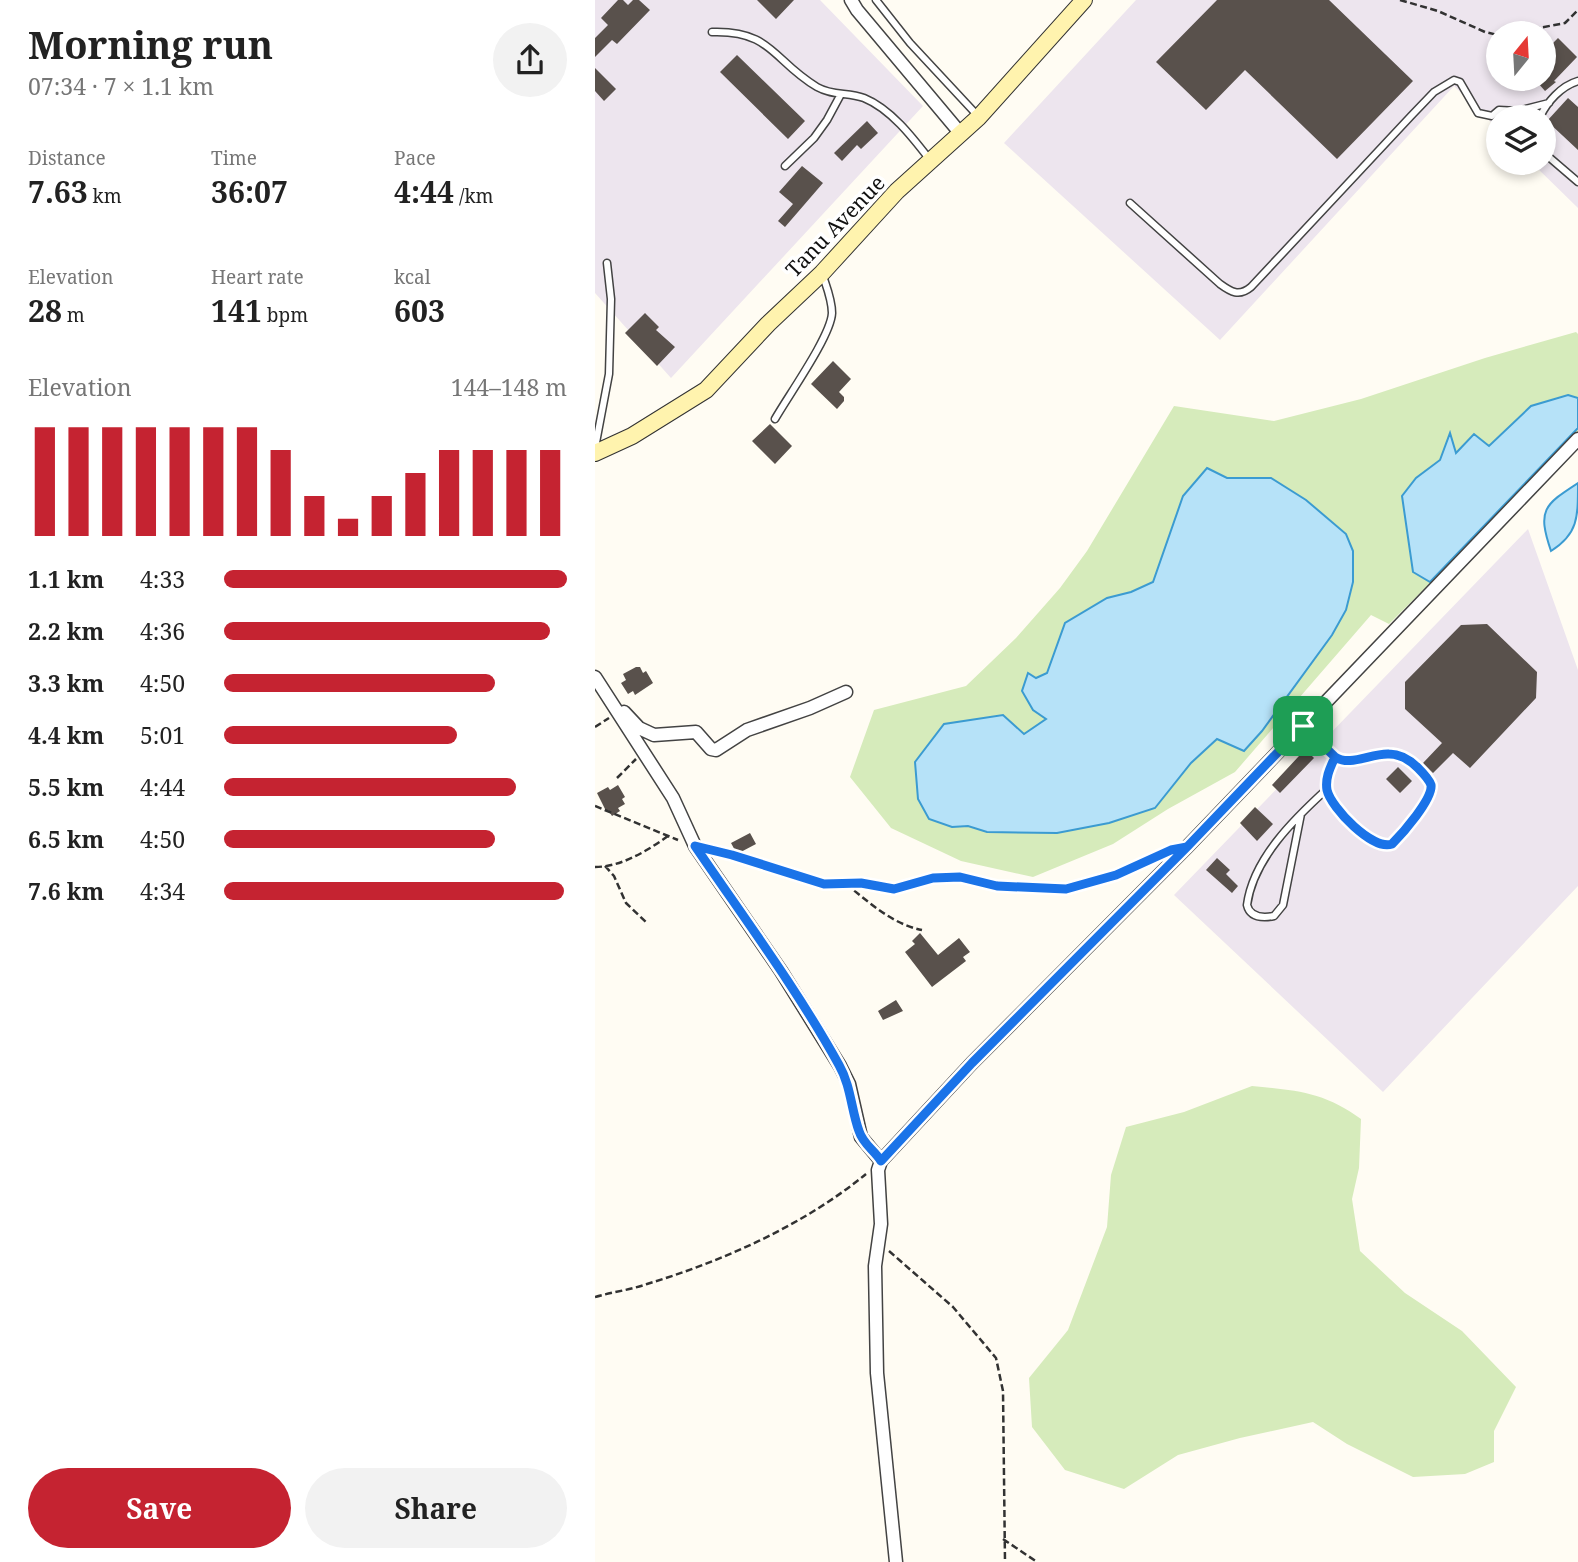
<!DOCTYPE html>
<html lang="en">
<head>
<meta charset="utf-8">
<style>
	body { margin:0; font-family:"Noto Serif",serif; background:#f2f2f2; color:#222; height:100vh; display:flex; flex-direction:column; font-size:26px; white-space:nowrap }
	* { box-sizing:border-box; margin:0 }
	p { font-size:23px; color:#767676 }
	.icon { flex:none; width:38px; height:38px; fill:none; stroke:currentColor; stroke-width:2; stroke-linecap:round; stroke-linejoin:round }
	.map { position:relative; flex:1; overflow:hidden }
	.panel { display:flex; flex-direction:column; background:#fff; width:595px }
	.panel>* { flex:none }
	.needle { width:46px; rotate:18deg }
	.fabs { position:absolute; left:891px; top:21px; display:grid; gap:14px }
	.fabs a { display:grid; place-items:center; width:70px; height:70px; border-radius:50%; background:#fff; box-shadow:0 4px 10px #0003; font-size:35px }
	.pin { position:absolute; display:grid; place-items:center; width:60px; height:60px; color:#fff; margin:-30px; border-radius:14px; box-shadow:0 4px 10px #0006 }
	.round { display:grid; place-items:center; flex:none; width:74px; height:74px; border-radius:37px; background:#f2f2f2 }
	.summary { display:flex; align-items:center; justify-content:space-between; height:119px; padding:0 28px }
	h1 { font-size:38px; font-weight:700; line-height:52px }
	.stats { display:grid; grid-template-columns:repeat(3,1fr); gap:10px; height:119px; padding:7px 28px }
	.stats div { display:grid; align-content:center }
	.stats b { font-size:30px; font-weight:700 }
	.stats small { font-size:19px; font-weight:400 }
	.stats p { font-size:19px }
	.chart { height:196px; padding:14px 28px }
	.chart p { display:flex; justify-content:space-between }
	.chart svg { width:100%; height:126px; margin-top:7px; stroke:#c52331; stroke-width:6 }
	.action { display:flex; gap:14px; margin-top:auto; padding:14px 28px }
	.action a { flex:1; height:80px; border-radius:42px; background:#c52331; color:#fff; font-size:28px; font-weight:700; line-height:80px; text-align:center }
	.action a+a { background:#f2f2f2; color:#222 }
	ul { padding:0 28px; list-style:none; font-size:23px }
	li { display:grid; grid-template-columns:112px 84px 1fr; align-items:center; height:52px }
	li i { height:18px; border-radius:9px; background:#c52331 }
	main { display:flex; flex:1; min-height:0 }
	.map>svg:first-child { display:block }
</style>
</head>
<body>
<main>
<section class="panel">
<div class="summary"><div><h1>Morning run</h1><p>07:34 · 7 × 1.1 km</p></div><a class="round"><svg class="icon" aria-label="share" viewBox="0 0 24 24"><path d="M12 15V3M7 8l5-5 5 5M5 13v7h14v-7"/></svg></a></div>
<div class="stats">
<div><p>Distance</p><b>7.63<small> km</small></b></div>
<div><p>Time</p><b>36:07</b></div>
<div><p>Pace</p><b>4:44<small> /km</small></b></div>
</div>
<div class="stats">
<div><p>Elevation</p><b>28<small> m</small></b></div>
<div><p>Heart rate</p><b>141<small> bpm</small></b></div>
<div><p>kcal</p><b>603</b></div>
</div>
<div class="chart"><p><span>Elevation</span>144–148 m</p>
<svg viewBox="0 0 160 44" preserveAspectRatio="none"><path d="M5 44V6M15 44V6M25 44V6M35 44V6M45 44V6M55 44V6M65 44V6M75 44V14M85 44V30M95 44V38M105 44V30M115 44V22M125 44V14M135 44V14M145 44V14M155 44V14"/></svg>
</div>
<ul>
<li><b>1.1 km</b>4:33<i style="width:100%"></i></li>
<li><b>2.2 km</b>4:36<i style="width:95%"></i></li>
<li><b>3.3 km</b>4:50<i style="width:79%"></i></li>
<li><b>4.4 km</b>5:01<i style="width:68%"></i></li>
<li><b>5.5 km</b>4:44<i style="width:85%"></i></li>
<li><b>6.5 km</b>4:50<i style="width:79%"></i></li>
<li><b>7.6 km</b>4:34<i style="width:99%"></i></li>
</ul>
<div class="action"><a>Save</a><a>Share</a></div>
</section>
<div class="map">
<svg width="983" height="1562" viewBox="0 0 983 1562">
	<rect width="100%" height="100%" fill="#fffcf3"/>
	<!-- industrial -->
	<path fill="#ede5ee" fill-rule="evenodd" d="M 0,0 L 225,0 L 328,106 L 76,378 L 0,293 Z
		M 541,0 L 983,0 L 983,208 L 937,163 L 948,163 L 948,117 L 903,117 L 903,129 L 859,86 L 625,340 L 409,143 ZM 903,33 L 948,33 L 948,79 L 903,79 Z
		M 933,529 L 983,670 L 983,886 L 788,1092 L 579,895 Z"/>
	<!-- green -->
	<path fill="#d6ebbb" d="M 981,332 L 983,334 L 983,436 L 794,624 L 776,615 L 640,772 L 573,809 L 518,844 L 438,877 L 366,861 L 296,828 L 255,777 L 279,710 L 371,686 L 421,638 L 465,588 L 492,551 L 579,406 L 679,421 L 766,399 L 890,358 Z
		M 657,1086 C 700,1090 730,1092 766,1119 L 764,1168 L 757,1199 L 765,1251 L 810,1293 L 867,1331 L 921,1387 L 899,1431 L 899,1462 L 870,1474 L 818,1477 L 752,1444 L 718,1422 L 645,1438 L 583,1455 L 529,1489 L 470,1470 L 437,1427 L 434,1378 L 473,1330 L 512,1227 L 516,1175 L 531,1127 L 589,1112 Z"/>
	<!-- water -->
	<path fill="#b6e2f8" stroke="#3b9bd1" stroke-width="2" d="M 973,395 L 983,398 L 983,428 L 835,582 L 818,572 L 807,496 L 821,478 L 845,460 L 855,433 L 861,453 L 879,434 L 894,446 L 936,406 Z
		M 612,468 L 632,478 L 676,478 L 711,500 L 751,534 L 758,551 L 758,582 L 751,610 L 737,635 L 667,731 L 649,751 L 622,739 L 596,763 L 560,808 L 514,823 L 462,833 L 392,832 L 373,826 L 357,827 L 334,819 L 323,799 L 320,762 L 349,724 L 408,715 L 429,734 L 451,719 L 438,710 L 427,691 L 433,673 L 441,678 L 452,673 L 470,623 L 512,598 L 536,592 L 558,582 L 588,496 Z
		M 983,483 C 983,518 983,534 956,551 C 942,510 949,505 983,483 Z"/>
	<!-- building -->
	<path fill="#59514c" d="M 23,0 L 28,0 L 33,5 L 38,0 L 44,0 L 55,10 L 22,44 L 17,40 L 0,57 L 0,38 L 13,25 L 6,18 Z
		M 162,0 L 199,0 L 181,19 Z
		M 622,0 L 734,0 L 818,81 L 742,159 L 650,70 L 611,110 L 561,62 Z
		M 963,38 L 982,57 L 959,81 L 961,82 L 950,91 L 943,83 L 955,73 L 948,65 L 948,53 Z
		M 142,55 L 210,121 L 193,139 L 125,72 Z
		M 0,68 L 21,89 L 9,101 L 0,91 Z
		M 973,98 L 983,107 L 983,150 L 952,121 Z
		M 272,121 L 283,133 L 266,149 L 262,145 L 247,161 L 239,153 Z
		M 207,166 L 228,183 L 190,227 L 183,221 L 198,204 L 184,192 Z
		M 50,313 L 64,327 L 61,330 L 80,347 L 62,366 L 30,333 Z
		M 238,361 L 256,379 L 244,392 L 249,397 L 249,401 L 242,409 L 216,384 Z
		M 175,424 L 197,446 L 180,464 L 157,441 Z
		M 892,624 L 942,672 L 941,698 L 875,768 L 858,753 L 838,773 L 828,763 L 847,743 L 810,709 L 810,682 L 866,625 Z
		M 41,667 L 45,667 L 48,673 L 51,671 L 58,683 L 40,695 L 38,691 L 33,694 L 26,683 L 31,680 L 28,674 Z
		M 717,742 L 724,750 L 717,756 L 719,758 L 685,793 L 677,785 Z
		M 803,767 L 817,781 L 805,793 L 791,779 Z
		M 23,785 L 30,797 L 27,799 L 30,804 L 23,808 L 25,811 L 17,816 L 13,810 L 11,811 L 2,793 L 13,787 L 15,790 Z
		M 660,807 L 678,824 L 662,841 L 645,823 Z
		M 155,833 L 161,844 L 142,854 L 136,843 Z
		M 622,858 L 635,870 L 631,874 L 643,886 L 637,893 L 611,870 Z
		M 325,933 L 343,955 L 364,938 L 375,952 L 368,957 L 371,961 L 337,987 L 310,952 L 320,944 L 317,941 Z
		M 301,1000 L 308,1011 L 288,1020 L 283,1011 Z"/>
	<g fill="none" stroke-linecap="round" stroke-linejoin="round">
		<!-- lane casing -->
		<g stroke="#434343" stroke-width="9">
			<path id="lane" d="M 281,0 L 315,43 L 383,116
				M 117,32 C 177,30 178,61 222,87 C 238,96 253,92 269,98 C 296,109 318,138 335,160
				M 945,117 C 952,102 966,86 983,81
				M 948,152 L 983,182
				M 190,166 L 219,138 L 232,120 L 246,94
				M 535,203 L 625,284 C 636,292 644,297 656,287 L 816,116 L 839,92 L 859,80 L 865,82 L 883,113 L 897,116 L 904,110 L 923,111 L 954,103
				M 180,419 C 193,396 236,336 237,313 C 237,300 232,288 228,276
				M 0,448 L 14,374 L 16,299 L 12,263
				M 708,726 L 740,757 C 755,767 776,753 793,754 C 805,754 815,760 823,768 C 827,773 834,779 836,785 C 838,799 807,835 797,844 C 778,851 736,808 732,790 C 730,778 735,768 740,757
				M 706,814 L 688,905 L 679,916 C 668,918 655,918 652,905 C 658,859 699,819 732,789"/>
		</g>
		<!-- street casing -->
		<g stroke="#434343" stroke-width="15">
			<path id="street" d="M 256,0 L 262,10 L 366,134
				M 0,677 L 78,798 L 100,846 L 186,971 L 245,1066 L 254,1084 L 266,1137 L 286,1161
				M 29,712 L 44,728 L 59,735 L 101,732 L 116,749 L 121,750 L 152,730 L 215,708 L 251,692
				M 301,1562 L 282,1373 L 280,1266 L 286,1224 L 283,1170 L 286,1161 L 377,1063 L 592,847 L 983,439"/>
		</g>
		<!-- secondary casing -->
		<g stroke="#323232" stroke-width="18">
			<path id="secondary" d="M 0,453 L 37,436 L 111,390 L 173,324 L 227,273 L 302,191 L 384,117 L 489,0"/>
		</g>
		<!-- path -->
		<path stroke="#323232" stroke-width="2.5" stroke-dasharray="7 3.5" stroke-linecap="butt" d="M 805,0 L 843,11 L 890,32 L 903,35
			M 917,33 L 970,23 L 983,10
			M 0,727 L 14,718
			M 22,778 L 41,759
			M 0,806 L 83,840
			M 119,850 L 224,883 L 272,884 L 298,889 L 337,878 L 354,877 L 373,878 L 403,886 L 471,889 L 521,875 L 566,855
			M 10,866 L 19,876 L 31,903 L 52,923
			M 0,867 C 26,867 52,851 73,836
			M 251,884 C 275,903 297,924 327,930
			M 294,1251 L 358,1307 L 401,1358 L 408,1391 L 410,1562
			M 0,1297 C 17,1292 35,1290 52,1284 C 128,1261 209,1225 271,1174
			M 408,1539 L 442,1562"/>
		<!-- lane -->
		<use href="#lane" stroke="#fff" stroke-width="6"/>
		<!-- street -->
		<use href="#street" stroke="#fff" stroke-width="12"/>
		<!-- secondary -->
		<use href="#secondary" stroke="#fff3ae" stroke-width="16"/>
	</g>
	<g fill="none" stroke-linecap="round" stroke-linejoin="round">
		<!-- route casing -->
		<g stroke="#fff" stroke-width="14">
			<path id="route" d="M 708,726 L 592,847 L 377,1063 L 286,1161 C 279,1150 268,1144 264,1131 C 256,1109 256,1086 244,1065 C 202,989 149,918 100,846 L 137,855 L 229,884 L 266,883 L 299,889 L 338,878 L 365,877 L 402,886 L 471,889 L 521,875 L 576,850 L 592,847 L 708,726 L 740,757 C 755,767 776,753 794,754 C 805,754 815,760 823,768 C 828,773 834,779 836,785 C 838,799 807,834 797,844 C 778,851 736,808 732,790 C 730,778 735,768 740,757 L 708,726"/>
		</g>
		<!-- route -->
		<use href="#route" stroke="#1a73e8" stroke-width="9"/>
	</g>
	<g text-anchor="middle" dominant-baseline="central" stroke-width="7" stroke-linejoin="round" paint-order="stroke">
		<!-- street labels -->
		<g font-size="21" fill="#101010" stroke="#fff">
			<text transform="translate(240 226) rotate(-46)">Tanu Avenue</text>
		</g>
	</g>
</svg>
<div class="fabs">
<a><svg class="needle" viewBox="-14 -14 28 28"><path d="M0-13l5 13h-10z" fill="#e53935"/><path d="M0 13l5-13h-10z" fill="#767676"/></svg></a>
<a><svg class="icon" aria-label="layers" viewBox="0 0 24 24"><path d="M12 4l9 5-9 5-9-5zM3 14l9 5 9-5"/></svg></a>
</div>
<div class="pin" style="left:708px;top:726px;background:#1e9e55"><svg class="icon" aria-label="arrive" viewBox="0 0 24 24"><path d="M6 21V4h12l-3 4 3 4H6"/></svg></div>
</div>
</main>
</body>
</html>
